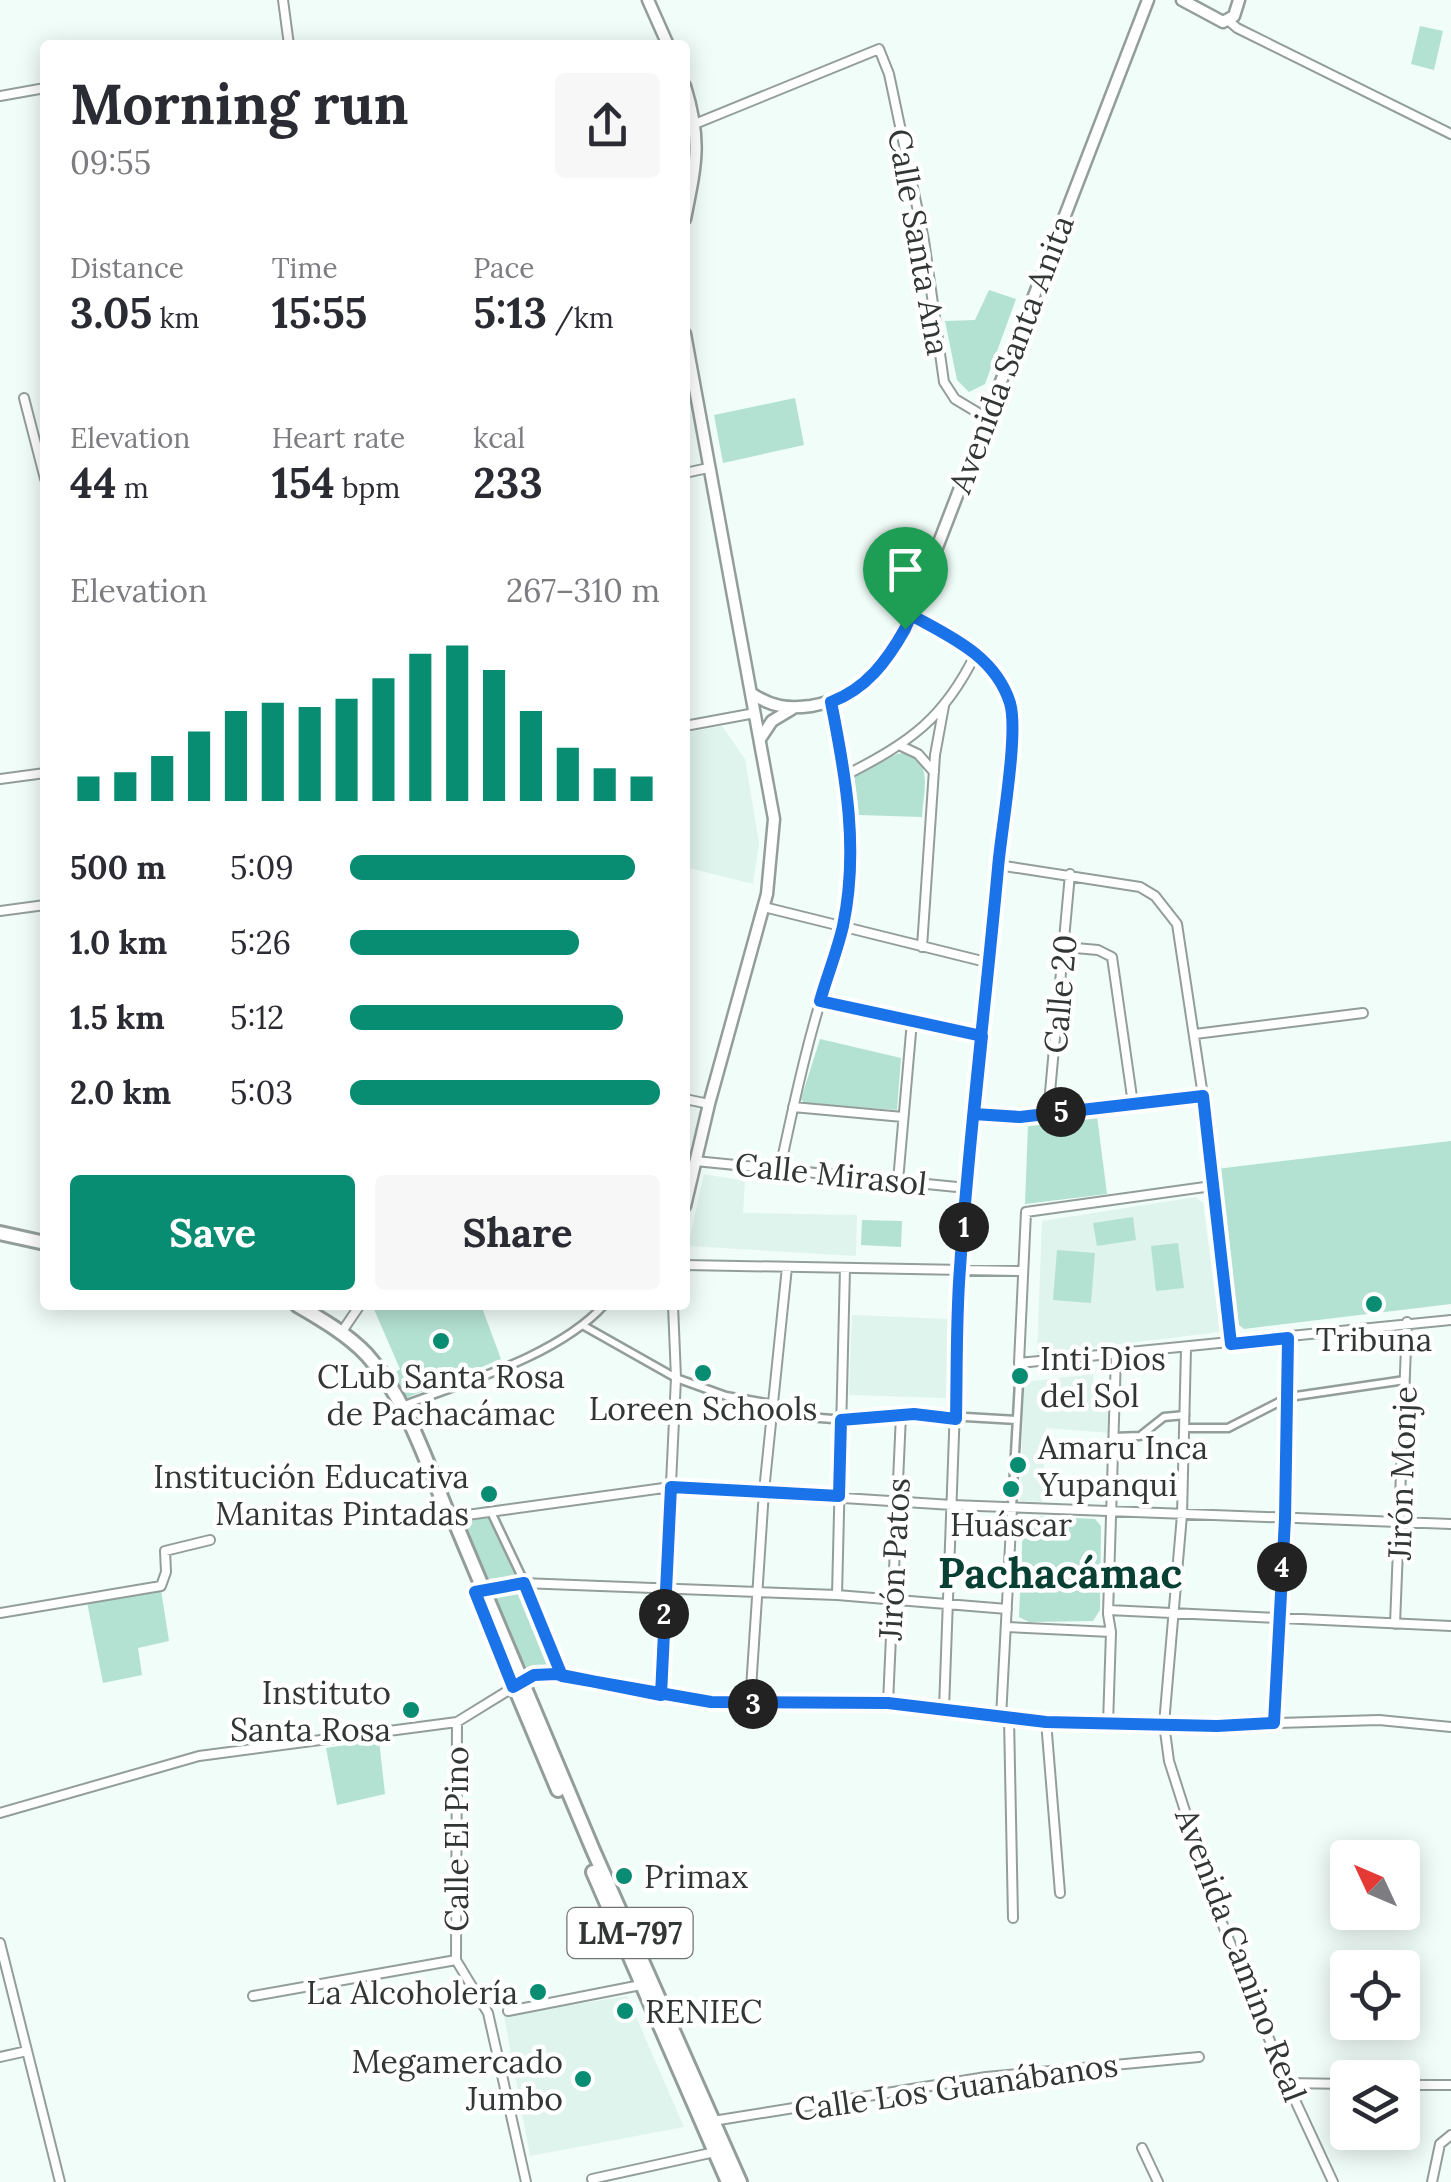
<!DOCTYPE html>
<html lang="en">
<head>
<meta charset="utf-8">
<style>
	body { margin:0; font-family:Lora,serif; background:#f7f7f7; color:#2b2b33; height:100vh; display:flex; flex-direction:column; font-size:38px; white-space:nowrap }
	* { box-sizing:border-box; margin:0 }
	p { font-size:32px; color:#7c7c81 }
	.icon { flex:none; width:55px; height:55px; fill:none; stroke:currentColor; stroke-width:2; stroke-linecap:round; stroke-linejoin:round }
	.map { position:relative; flex:1; overflow:hidden }
	.side { position:absolute; left:40px; top:40px; width:650px; height:1270px; display:flex; flex-direction:column; background:#fff; border-radius:10px; box-shadow:0 5px 25px #0003 }
	.side>* { flex:none }
	.needle { width:65px; rotate:314deg }
	.tools { position:absolute; left:1330px; top:1840px; display:grid; gap:20px }
	.tools a { display:grid; place-items:center; width:90px; height:90px; border-radius:10px; background:#fff; box-shadow:0 5px 25px #0003; font-size:50px }
	.pin { position:absolute; display:grid; place-items:center; width:85px; height:85px; color:#fff; margin:-102px -42px; border-radius:50% 50% 50% 0; rotate:-45deg; box-shadow:0 0 10px #0007 }
	.pin .icon { rotate:45deg }
	.km { position:absolute; width:50px; height:50px; margin:-25px; border-radius:50%; background:#222; color:#fff; font-size:28px; line-height:50px; text-align:center }
	.round { display:grid; place-items:center; flex:none; width:105px; height:105px; border-radius:10px; background:#f7f7f7 }
	.overview { display:flex; align-items:center; justify-content:space-between; height:170px; padding:0 30px }
	h1 { font-size:55px; font-weight:700; line-height:75px }
	.metrics { display:grid; grid-template-columns:repeat(3,1fr); gap:15px; height:170px; padding:10px 30px }
	.metrics div { display:grid; align-content:center }
	.metrics b { font-size:42px; font-weight:700 }
	.metrics small { font-size:28px; font-weight:400 }
	.metrics p { font-size:28px }
	.chart { height:280px; padding:20px 30px }
	.chart p { display:flex; justify-content:space-between }
	.chart svg { width:100%; height:180px; margin-top:10px; stroke:#088c72; stroke-width:6 }
	.button { display:flex; gap:20px; margin-top:auto; padding:20px 30px }
	.button a { flex:1; height:115px; border-radius:10px; background:#088c72; color:#fff; font-size:40px; font-weight:700; line-height:115px; text-align:center }
	.button a+a { background:#f7f7f7; color:#2b2b33 }
	ul { padding:0 30px; list-style:none; font-size:32px }
	li { display:grid; grid-template-columns:160px 120px 1fr; align-items:center; height:75px }
	li i { height:25px; border-radius:12px; background:#088c72 }
	.map>svg:first-child { display:block }
</style>
</head>
<body>
<div class="map">
<svg width="1451" height="2182" viewBox="0 0 1451 2182">
	<rect width="100%" height="100%" fill="#f1fdf9"/>
	<!-- built -->
	<path fill="#dff4ed" d="M 722,726 L 745,759 L 759,843 L 753,884 L 685,867 L 685,733 Z
		M 704,1174 L 745,1181 L 743,1213 L 857,1215 L 856,1256 L 688,1246 Z
		M 1196,1197 L 1203,1203 L 1220,1332 L 1037,1354 L 1042,1221 Z
		M 852,1315 L 949,1319 L 946,1398 L 849,1395 Z
		M 1093,1374 L 1094,1394 L 1112,1394 L 1112,1433 L 1046,1428 L 1042,1502 L 1020,1501 L 1024,1382 Z
		M 627,1996 L 684,2127 L 530,2156 L 504,2016 Z"/>
	<!-- green -->
	<path fill="#b3e1d2" d="M 1420,26 L 1443,31 L 1434,70 L 1411,64 Z
		M 989,290 L 1016,299 L 985,384 L 969,392 L 957,380 L 945,321 L 975,320 Z
		M 795,398 L 804,445 L 723,463 L 714,415 Z
		M 909,752 C 933,767 923,791 922,817 L 859,815 L 854,777 L 897,754 Z
		M 820,1039 L 901,1058 L 897,1110 L 804,1103 L 801,1099 Z
		M 1097,1116 L 1107,1194 L 1025,1204 L 1028,1125 Z
		M 1451,1141 L 1451,1304 L 1244,1329 L 1234,1321 L 1216,1169 Z
		M 1133,1217 L 1136,1240 L 1097,1246 L 1093,1223 Z
		M 862,1220 L 902,1221 L 901,1247 L 861,1245 Z
		M 1178,1243 L 1184,1288 L 1156,1291 L 1151,1246 Z
		M 1057,1250 L 1095,1253 L 1091,1303 L 1053,1300 Z
		M 378,1305 L 481,1305 L 501,1359 L 406,1398 L 394,1374 L 400,1369 L 373,1307 Z
		M 491,1513 L 520,1576 L 486,1579 L 477,1565 L 474,1549 L 469,1545 L 459,1517 Z
		M 1035,1516 L 1095,1519 L 1101,1526 L 1100,1610 L 1093,1621 L 1029,1622 L 1019,1617 L 1023,1524 Z
		M 518,1586 L 525,1588 L 559,1669 L 549,1666 L 523,1671 L 493,1600 L 499,1590 Z
		M 161,1590 L 169,1641 L 138,1648 L 142,1675 L 103,1683 L 87,1602 Z
		M 379,1740 L 385,1794 L 337,1805 L 326,1748 Z"/>
	<g fill="none" stroke-linecap="round" stroke-linejoin="round">
		<!-- pedestrian casing -->
		<g stroke="#939e9a" stroke-width="11">
			<path id="pedestrian" d="M 584,1326 L 676,1378 L 726,1396 L 772,1404 L 795,1416 L 858,1421 L 914,1414 L 1017,1420
				M 402,1406 C 465,1382 558,1356 604,1305
				M 1185,1428 L 1228,1428 L 1289,1397 L 1405,1380
				M 1114,1437 L 1140,1436 L 1164,1417 L 1185,1415
				M 1012,1507 L 1020,1364
				M 491,1512 L 530,1594 L 563,1676"/>
		</g>
		<!-- minor casing -->
		<g stroke="#939e9a" stroke-width="12">
			<path id="minor" d="M 283,0 L 289,45
				M 1229,21 L 1237,28 L 1451,134
				M 0,96 L 45,88
				M 685,128 L 879,49 L 889,74 L 924,240 L 944,382 L 955,399 L 985,417
				M 24,398 L 45,479
				M 685,473 L 708,468
				M 911,615 C 958,641 992,655 1012,708 L 960,1270 L 944,1709
				M 685,726 L 755,713
				M 901,746 L 918,754 L 934,772
				M 846,775 C 910,742 944,719 976,653
				M 0,779 L 45,773
				M 998,865 L 1140,887 L 1155,896 L 1177,924 L 1203,1096 L 1231,1343
				M 764,907 L 990,963
				M 0,911 L 45,905
				M 922,947 L 935,755 L 944,706
				M 1064,947 L 1098,950 L 1112,957 L 1133,1104
				M 820,1001 L 981,1035
				M 1195,1034 L 1363,1013
				M 685,1099 L 709,1104
				M 793,1107 L 903,1117
				M 974,1114 L 1019,1117 L 1203,1096
				M 1048,1114 L 1070,874
				M 695,1161 L 967,1188
				M 780,1169 C 790,1121 800,1074 813,1027 C 829,969 849,915 851,855 C 853,803 841,752 831,702
				M 898,1181 L 912,1021
				M 1212,1186 L 1026,1212 L 1019,1363 L 1451,1320
				M 685,1265 L 1023,1271
				M 341,1333 L 360,1305
				M 1186,1348 L 1182,1515 L 1164,1724 L 1169,1761 L 1216,1908 L 1287,2083 L 1333,2182
				M 449,1514 L 467,1515 L 671,1487 L 952,1505 L 1451,1524
				M 475,1592 L 522,1583 L 837,1595 L 1007,1609
				M 837,1595 L 845,1268
				M 1108,1610 L 1451,1626
				M 0,1613 L 161,1586 L 166,1572 L 165,1551 L 210,1540
				M 1395,1624 L 1407,1322
				M 1006,1627 L 1111,1632
				M 661,1695 L 676,1378 L 673,1305
				M 888,1703 L 901,1415
				M 750,1704 L 764,1491 L 787,1267
				M 1001,1718 L 1012,1507
				M 1009,1718 L 1013,1918
				M 1046,1721 L 1060,1893
				M 457,1722 L 456,1960 L 488,2013 L 526,2182
				M 1274,1723 L 1285,1519 L 1288,1338
				M 1108,1724 L 1111,1632 L 1108,1614 L 1116,1355
				M 0,1813 L 199,1756 L 457,1722 L 530,1677 L 544,1674 L 711,1702 L 888,1703 L 1046,1721 L 1217,1725 L 1379,1720 L 1451,1727
				M 0,1943 L 60,2182
				M 253,1996 L 456,1960
				M 508,2011 L 646,1984
				M 0,2057 L 27,2051
				M 1287,2083 L 1348,2084
				M 1402,2085 L 1451,2085
				M 713,2121 L 986,2077 L 1199,2057
				M 1142,2148 L 1158,2182
				M 592,2179 L 715,2152
				M 1432,2182 L 1440,2144 L 1451,2135"/>
		</g>
		<!-- tertiary casing -->
		<g stroke="#939e9a" stroke-width="15">
			<path id="tertiary" d="M 648,0 L 668,45
				M 1182,0 L 1223,22 L 1234,16 L 1239,0
				M 685,86 C 702,141 696,164 685,219
				M 685,334 L 774,819 L 767,894 L 709,1104 L 685,1206
				M 751,693 C 771,707 788,709 811,706 C 863,697 890,660 911,615 L 1148,0
				M 760,739 L 772,721 L 792,709"/>
		</g>
		<!-- primary casing -->
		<g stroke="#939e9a" stroke-width="18">
			<path id="primary" d="M 0,1233 L 45,1243
				M 297,1305 C 321,1319 347,1334 367,1355 C 406,1398 426,1461 448,1514 L 455,1522 L 593,1850 L 740,2182
				M 492,1633 L 558,1790
				M 593,1872 L 728,2182"/>
		</g>
		<!-- pedestrian -->
		<use href="#pedestrian" stroke="#fff" stroke-width="6"/>
		<!-- minor -->
		<use href="#minor" stroke="#fff" stroke-width="8"/>
		<!-- tertiary -->
		<use href="#tertiary" stroke="#fff" stroke-width="10"/>
		<!-- primary -->
		<use href="#primary" stroke="#fff" stroke-width="12"/>
	</g>
	<g fill="none" stroke-linecap="round" stroke-linejoin="round">
		<!-- route casing -->
		<g stroke="#fff" stroke-width="20">
			<path id="route" d="M 905,629 L 911,615 C 951,637 995,656 1010,703 C 1019,733 1001,831 998,868 C 986,1001 969,1134 960,1268 C 956,1318 957,1369 956,1419 L 914,1414 L 841,1420 L 839,1496 L 671,1487 L 661,1695 L 556,1674 L 534,1675 L 513,1687 L 475,1592 L 524,1583 L 562,1676 L 711,1702 L 888,1703 L 1046,1722 L 1217,1726 L 1274,1723 L 1285,1519 L 1288,1338 L 1231,1344 L 1203,1096 L 1020,1117 L 974,1114 L 982,1036 L 820,1001 C 827,976 837,952 843,926 C 859,850 846,777 831,702 C 866,689 887,661 905,629"/>
		</g>
		<!-- route -->
		<use href="#route" stroke="#1a73e8" stroke-width="12"/>
	</g>
	<!-- markers -->
	<g fill="#088c72" stroke="#fff" stroke-width="4">
		<circle cx="1374" cy="1304" r="10"/>
		<circle cx="441" cy="1341" r="10"/>
		<circle cx="703" cy="1373" r="10"/>
		<circle cx="1020" cy="1376" r="10"/>
		<circle cx="1018" cy="1465" r="10"/>
		<circle cx="1011" cy="1489" r="10"/>
		<circle cx="489" cy="1494" r="10"/>
		<circle cx="411" cy="1710" r="10"/>
		<circle cx="624" cy="1876" r="10"/>
		<circle cx="538" cy="1992" r="10"/>
		<circle cx="625" cy="2011" r="10"/>
		<circle cx="583" cy="2079" r="10"/>
	</g>
	<g text-anchor="middle" dominant-baseline="central" stroke-width="9" stroke-linejoin="round" paint-order="stroke">
		<!-- shield labels -->
		<rect fill="#fff" stroke="#707372" stroke-width="2.5" x="567.5" y="1908" width="125" height="50" rx="8"/>
		<g font-size="30" font-weight="bold" fill="#323735">
			<text x="630" y="1933">LM-797</text>
		</g>
		<!-- street labels -->
		<g font-size="32" fill="#323735" stroke="#fff">
			<text transform="translate(919 242) rotate(80)">Calle Santa Ana</text>
			<text transform="translate(1011 354) rotate(-69)">Avenida Santa Anita</text>
			<text transform="translate(1060 994) rotate(-85)">Calle 20</text>
			<text transform="translate(831 1174) rotate(6)">Calle Mirasol</text>
			<text transform="translate(1402 1473) rotate(-88)">Jirón Monje</text>
			<text transform="translate(894 1559) rotate(-87)">Jirón Patos</text>
			<text transform="translate(456 1839) rotate(-90)">Calle El Pino</text>
			<text transform="translate(1241 1955) rotate(69)">Avenida Camino Real</text>
			<text transform="translate(956 2087) rotate(-8)">Calle Los Guanábanos</text>
		</g>
		<!-- poi labels -->
		<g font-size="32" fill="#323735" stroke="#fff">
			<text x="1374" y="1339">Tribuna</text>
			<text x="1040" y="1358" text-anchor="start">Inti Dios<tspan x="1040" dy="37">del Sol</tspan></text>
			<text x="441" y="1376">CLub Santa Rosa<tspan x="441" dy="37">de Pachacámac</tspan></text>
			<text x="703" y="1408">Loreen Schools</text>
			<text x="1038" y="1447" text-anchor="start">Amaru Inca<tspan x="1038" dy="37">Yupanqui</tspan></text>
			<text x="469" y="1476" text-anchor="end">Institución Educativa<tspan x="469" dy="37">Manitas Pintadas</tspan></text>
			<text x="1011" y="1524">Huáscar</text>
			<text x="391" y="1692" text-anchor="end">Instituto<tspan x="391" dy="37">Santa Rosa</tspan></text>
			<text x="644" y="1876" text-anchor="start">Primax</text>
			<text x="518" y="1992" text-anchor="end">La Alcoholería</text>
			<text x="645" y="2011" text-anchor="start">RENIEC</text>
			<text x="563" y="2061" text-anchor="end">Megamercado<tspan x="563" dy="37">Jumbo</tspan></text>
		</g>
		<!-- district labels -->
		<g font-size="42" font-weight="bold" fill="#084134" stroke="#fff">
			<text x="1060" y="1573">Pachacámac</text>
		</g>
	</g>
</svg>
<div class="tools">
<a><svg class="needle" viewBox="-14 -14 28 28"><path d="M0-13l5 13h-10z" fill="#e53935"/><path d="M0 13l5-13h-10z" fill="#7c7c81"/></svg></a>
<a><svg class="icon" aria-label="locate" viewBox="0 0 24 24"><circle cx="12" cy="12" r="6"/><path d="M12 2v4M12 18v4M2 12h4M18 12h4"/></svg></a>
<a><svg class="icon" aria-label="layers" viewBox="0 0 24 24"><path d="M12 4l9 5-9 5-9-5zM3 14l9 5 9-5"/></svg></a>
</div>
<div class="pin" style="left:905px;top:629px;background:#1e9e55"><svg class="icon" aria-label="arrive" viewBox="0 0 24 24"><path d="M6 21V4h12l-3 4 3 4H6"/></svg></div>
<b class="km" style="left:964px;top:1227px">1</b>
<b class="km" style="left:664px;top:1614px">2</b>
<b class="km" style="left:753px;top:1704px">3</b>
<b class="km" style="left:1282px;top:1567px">4</b>
<b class="km" style="left:1061px;top:1112px">5</b>
<section class="side">
<div class="overview"><div><h1>Morning run</h1><p>09:55</p></div><a class="round"><svg class="icon" aria-label="share" viewBox="0 0 24 24"><path d="M12 15V3M7 8l5-5 5 5M5 13v7h14v-7"/></svg></a></div>
<div class="metrics">
<div><p>Distance</p><b>3.05<small> km</small></b></div>
<div><p>Time</p><b>15:55</b></div>
<div><p>Pace</p><b>5:13<small> /km</small></b></div>
</div>
<div class="metrics">
<div><p>Elevation</p><b>44<small> m</small></b></div>
<div><p>Heart rate</p><b>154<small> bpm</small></b></div>
<div><p>kcal</p><b>233</b></div>
</div>
<div class="chart"><p><span>Elevation</span>267–310 m</p>
<svg viewBox="0 0 160 44" preserveAspectRatio="none"><path d="M5 44V38M15 44V37M25 44V33M35 44V27M45 44V22M55 44V20M65 44V21M75 44V19M85 44V14M95 44V8M105 44V6M115 44V12M125 44V22M135 44V31M145 44V36M155 44V38"/></svg>
</div>
<ul>
<li><b>500 m</b>5:09<i style="width:92%"></i></li>
<li><b>1.0 km</b>5:26<i style="width:74%"></i></li>
<li><b>1.5 km</b>5:12<i style="width:88%"></i></li>
<li><b>2.0 km</b>5:03<i style="width:100%"></i></li>
</ul>
<div class="button"><a>Save</a><a>Share</a></div>
</section>
</div>
</body>
</html>
